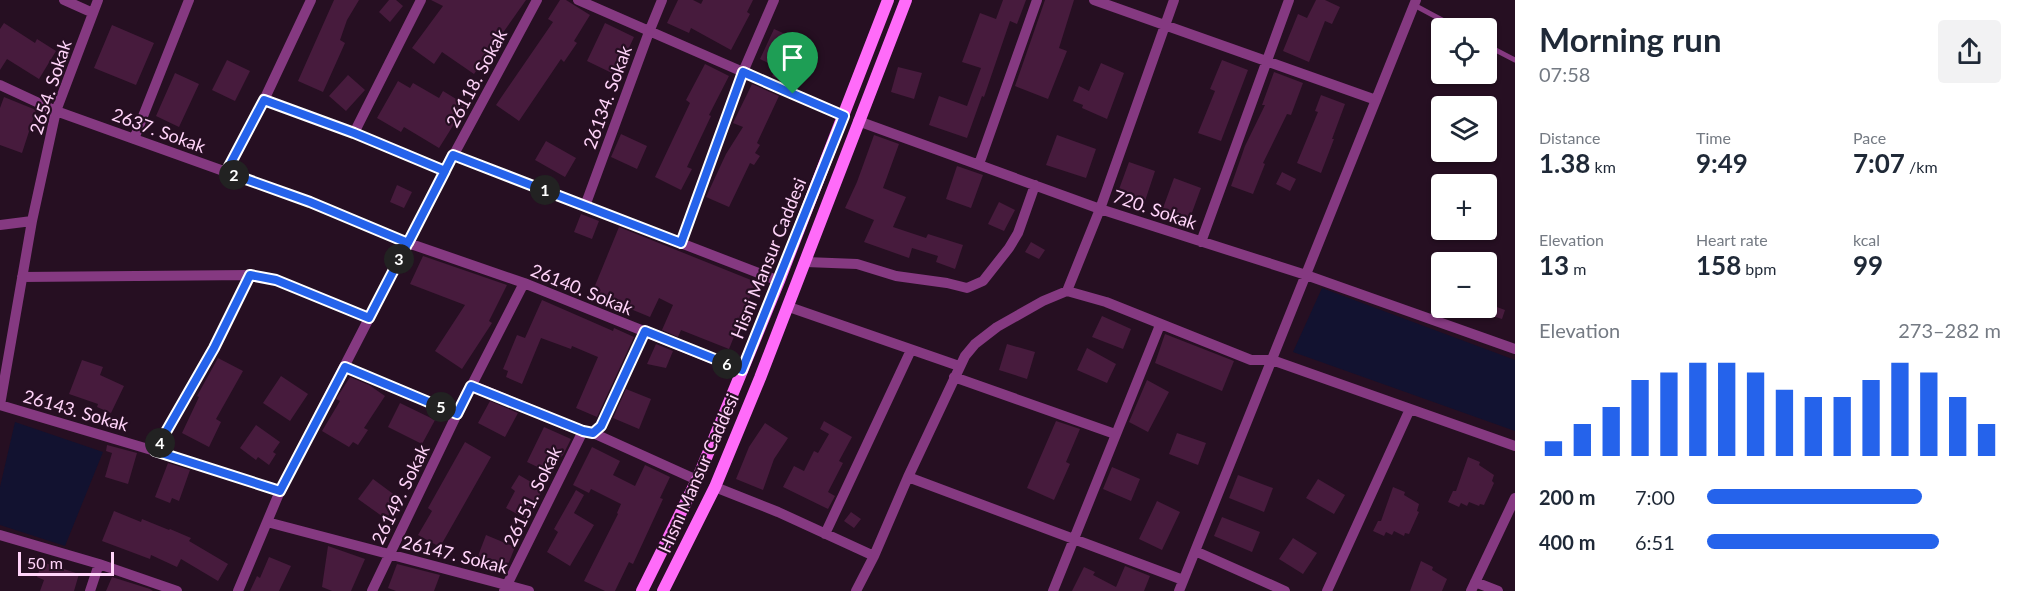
<!DOCTYPE html>
<html lang="en">
<head>
<meta charset="utf-8">
<style>
	body { margin:0; font-family:Lato,sans-serif; background:#f2f2f3; color:#1f2937; height:100vh; display:flex; flex-direction:column; font-size:22px; white-space:nowrap }
	* { box-sizing:border-box; margin:0 }
	p { font-size:20px; color:#747a83 }
	.icon { flex:none; width:33px; height:33px; fill:none; stroke:currentColor; stroke-width:2; stroke-linecap:round; stroke-linejoin:round }
	.map { position:relative; flex:1; overflow:hidden }
	.side { display:flex; flex-direction:column; background:#fff; width:510px }
	.side>* { flex:none }
	.controls { position:absolute; left:1431px; top:18px; display:grid; gap:12px }
	.controls a { display:grid; place-items:center; width:66px; height:66px; border-radius:6px; background:#fff; box-shadow:0 2px 4px #0004; font-size:30px }
	.scale { position:absolute; left:18px; bottom:15px; width:96px; box-sizing:border-box; padding-left:6px; border:3px solid #ffd4f9; border-top:0; font-size:16px; line-height:21px; white-space:nowrap; color:#ffd4f9; -webkit-text-stroke:4px #260f22; paint-order:stroke }
	.pin { position:absolute; display:grid; place-items:center; width:51px; height:51px; color:#fff; margin:-62px -26px; border-radius:50% 50% 50% 0; rotate:-45deg; box-shadow:0 0 6px #0007 }
	.pin .icon { rotate:45deg }
	.km { position:absolute; width:30px; height:30px; margin:-15px; border-radius:50%; background:#222; color:#fff; font-size:16px; line-height:30px; text-align:center }
	.round { display:grid; place-items:center; flex:none; width:63px; height:63px; border-radius:6px; background:#f2f2f3 }
	.head { display:flex; align-items:center; justify-content:space-between; height:102px; padding:0 24px }
	h1 { font-size:33px; font-weight:700; line-height:45px }
	.figures { display:grid; grid-template-columns:repeat(3,1fr); gap:9px; height:102px; padding:6px 24px }
	.figures div { display:grid; align-content:center }
	.figures b { font-size:26px; font-weight:700 }
	.figures small { font-size:16px; font-weight:400 }
	.figures p { font-size:16px }
	.chart { height:168px; padding:12px 24px }
	.chart p { display:flex; justify-content:space-between }
	.chart svg { width:100%; height:108px; margin-top:6px; stroke:#2563eb; stroke-width:6 }
	ul { padding:0 24px; list-style:none; font-size:20px }
	li { display:grid; grid-template-columns:96px 72px 1fr; align-items:center; height:45px }
	li i { height:15px; border-radius:8px; background:#2563eb }
	main { display:flex; flex:1; min-height:0 }
	.map>svg:first-child { display:block }
</style>
</head>
<body>
<main>
<div class="map">
<svg width="1515" height="591" viewBox="0 0 1515 591">
	<rect width="100%" height="100%" fill="#260f22"/>
	<!-- green -->
	<path fill="#121230" d="M 1322,288 L 1515,360 L 1515,431 L 1293,352 Z
		M 15,422 L 103,452 L 65,546 L 0,525 L 0,487 Z"/>
	<!-- building -->
	<path fill="#471b3d" d="M 334,0 L 359,0 L 347,20 L 340,40 L 345,43 L 323,92 L 298,81 Z
		M 389,0 L 396,0 L 403,6 L 390,22 L 379,12 Z
		M 431,0 L 526,0 L 474,74 L 442,52 L 434,64 L 412,48 L 443,6 Z
		M 560,0 L 566,0 L 590,15 L 574,41 L 577,43 L 564,62 L 561,59 L 519,121 L 496,105 L 553,22 L 548,19 Z
		M 678,0 L 693,0 L 701,4 L 703,0 L 753,0 L 747,12 L 750,14 L 731,50 L 691,28 L 689,33 L 667,23 Z
		M 1003,0 L 1026,0 L 1017,24 L 1010,21 L 984,97 L 982,96 L 967,138 L 929,125 L 939,96 L 967,106 L 981,68 L 962,62 L 980,13 L 996,19 Z
		M 1045,0 L 1074,0 L 1059,48 L 1067,51 L 1048,99 L 1015,86 Z
		M 1316,0 L 1325,0 L 1340,7 L 1332,24 L 1325,21 L 1309,62 L 1283,51 L 1298,14 L 1307,18 Z
		M 4,23 L 35,43 L 37,39 L 56,51 L 39,79 L 7,59 L 0,70 L 0,29 Z
		M 605,23 L 634,37 L 616,75 L 587,61 Z
		M 112,25 L 154,43 L 136,85 L 94,68 Z
		M 774,29 L 801,41 L 782,81 L 772,76 L 777,67 L 760,59 Z
		M 227,60 L 250,71 L 235,101 L 212,90 Z
		M 1222,60 L 1248,70 L 1221,141 L 1198,133 L 1215,91 L 1210,89 Z
		M 1101,63 L 1124,73 L 1107,119 L 1082,108 L 1083,105 L 1073,101 L 1079,86 L 1089,91 Z
		M 705,64 L 729,76 L 709,115 L 711,116 L 687,167 L 692,169 L 681,190 L 655,177 L 690,103 L 686,100 Z
		M 898,67 L 922,73 L 914,99 L 891,92 Z
		M 1274,72 L 1303,83 L 1291,115 L 1287,114 L 1263,163 L 1265,164 L 1253,194 L 1231,186 L 1245,146 L 1265,105 L 1262,105 Z
		M 175,73 L 199,84 L 179,127 L 156,116 Z
		M 348,75 L 365,90 L 346,111 L 329,96 Z
		M 398,81 L 410,88 L 413,83 L 439,98 L 443,91 L 466,105 L 439,148 L 404,127 L 401,132 L 377,118 Z
		M 752,84 L 779,96 L 757,143 L 760,145 L 755,153 L 760,156 L 754,165 L 750,163 L 729,207 L 706,197 L 726,154 L 743,127 L 733,123 Z
		M 1321,95 L 1345,104 L 1332,139 L 1334,139 L 1321,173 L 1297,163 L 1318,112 L 1315,111 Z
		M 4,97 L 36,110 L 22,153 L 0,145 L 0,108 Z
		M 621,134 L 647,146 L 637,169 L 611,157 Z
		M 874,135 L 899,144 L 883,188 L 906,197 L 893,227 L 926,238 L 928,234 L 963,245 L 955,269 L 936,262 L 938,256 L 912,248 L 909,258 L 864,242 L 874,220 L 845,208 L 857,182 Z
		M 1057,135 L 1096,149 L 1086,178 L 1046,165 Z
		M 546,141 L 576,158 L 565,177 L 535,160 Z
		M 1129,162 L 1155,171 L 1145,201 L 1118,192 Z
		M 957,166 L 983,175 L 971,208 L 946,199 Z
		M 1282,172 L 1296,179 L 1290,191 L 1276,184 Z
		M 1174,178 L 1201,188 L 1190,218 L 1163,208 Z
		M 397,185 L 412,192 L 404,208 L 390,202 Z
		M 999,202 L 1015,210 L 1004,231 L 988,224 Z
		M 581,214 L 599,221 L 592,239 L 574,232 Z
		M 619,227 L 756,282 L 729,349 L 681,330 L 678,337 L 662,330 L 673,305 L 659,298 L 650,317 L 592,293 Z
		M 1031,242 L 1045,250 L 1039,259 L 1025,252 Z
		M 423,256 L 507,285 L 489,321 L 492,323 L 462,369 L 435,351 L 465,305 L 410,284 Z
		M 542,300 L 613,331 L 614,328 L 634,337 L 597,417 L 576,408 L 598,357 L 572,346 L 571,349 L 541,338 L 522,384 L 506,377 L 508,371 L 503,369 L 517,335 L 525,338 Z
		M 1486,303 L 1505,310 L 1502,319 L 1486,314 Z
		M 1102,316 L 1131,329 L 1123,349 L 1092,337 Z
		M 1165,334 L 1234,361 L 1222,391 L 1155,363 Z
		M 656,344 L 673,351 L 666,368 L 647,364 Z
		M 1007,344 L 1035,352 L 1027,379 L 999,370 Z
		M 1087,348 L 1116,364 L 1107,383 L 1077,370 Z
		M 218,358 L 243,371 L 216,419 L 221,422 L 209,447 L 182,433 L 199,397 L 197,396 Z
		M 82,360 L 103,367 L 100,375 L 124,386 L 111,413 L 97,407 L 98,404 L 69,394 Z
		M 281,376 L 308,394 L 290,421 L 263,403 Z
		M 350,377 L 369,385 L 385,396 L 364,428 L 368,430 L 358,445 L 353,442 L 349,447 L 322,431 L 340,401 L 336,399 Z
		M 1147,380 L 1169,392 L 1148,432 L 1129,422 Z
		M 626,389 L 651,399 L 639,429 L 613,418 Z
		M 490,401 L 518,413 L 505,437 L 478,423 Z
		M 400,403 L 435,420 L 422,444 L 388,427 Z
		M 824,421 L 852,437 L 839,461 L 843,463 L 828,492 L 835,496 L 828,509 L 783,487 L 794,466 L 804,471 L 814,451 L 818,453 L 829,434 L 820,429 Z
		M 1056,421 L 1080,429 L 1066,462 L 1070,464 L 1054,500 L 1027,488 Z
		M 765,423 L 788,438 L 774,459 L 763,490 L 736,479 L 749,447 Z
		M 256,425 L 280,442 L 273,452 L 276,454 L 269,465 L 258,457 L 256,460 L 240,448 Z
		M 544,427 L 571,439 L 563,455 L 548,472 L 527,462 Z
		M 1177,433 L 1206,443 L 1198,465 L 1169,454 Z
		M 465,442 L 491,457 L 440,547 L 418,535 L 432,511 L 428,508 Z
		M 107,445 L 137,453 L 128,484 L 105,477 L 112,453 L 106,451 Z
		M 592,447 L 620,461 L 613,475 L 635,486 L 645,465 L 670,477 L 660,498 L 663,499 L 633,564 L 629,562 L 615,591 L 605,591 L 584,581 L 618,514 L 617,513 L 621,504 L 591,489 L 589,493 L 573,485 Z
		M 1468,457 L 1480,462 L 1479,465 L 1494,475 L 1492,481 L 1494,483 L 1490,492 L 1484,505 L 1480,504 L 1479,506 L 1469,502 L 1467,506 L 1461,503 L 1459,507 L 1448,502 L 1453,491 L 1456,491 Z
		M 168,463 L 190,470 L 179,501 L 172,498 L 170,503 L 155,497 Z
		M 1112,467 L 1140,479 L 1131,501 L 1103,489 Z
		M 519,475 L 543,489 L 526,519 L 506,508 L 515,491 L 511,488 Z
		M 1238,475 L 1273,488 L 1264,512 L 1229,498 Z
		M 373,479 L 396,496 L 391,502 L 396,505 L 386,519 L 358,499 Z
		M 1318,479 L 1345,495 L 1334,514 L 1306,498 Z
		M 1393,487 L 1405,492 L 1404,495 L 1419,504 L 1417,511 L 1419,512 L 1409,534 L 1405,533 L 1404,536 L 1394,531 L 1392,535 L 1386,532 L 1384,536 L 1373,531 L 1378,521 L 1381,521 Z
		M 576,490 L 584,495 L 574,513 L 594,525 L 570,566 L 547,552 L 558,532 L 554,529 Z
		M 1157,501 L 1180,512 L 1162,550 L 1139,539 Z
		M 114,511 L 141,522 L 142,519 L 169,530 L 170,529 L 191,538 L 189,541 L 228,564 L 218,581 L 181,559 L 177,567 L 151,555 L 150,559 L 102,541 Z
		M 851,512 L 861,519 L 854,528 L 844,521 Z
		M 1222,517 L 1260,532 L 1252,552 L 1214,536 Z
		M 486,535 L 515,547 L 507,567 L 478,556 Z
		M 1293,538 L 1317,553 L 1303,574 L 1279,559 Z
		M 328,546 L 365,559 L 351,591 L 332,591 L 322,587 Z
		M 269,557 L 291,566 L 279,591 L 250,591 L 257,576 L 260,578 Z
		M 1421,561 L 1433,567 L 1432,570 L 1447,579 L 1442,591 L 1410,591 Z
		M 42,562 L 79,574 L 74,591 L 40,591 L 44,580 L 37,577 Z
		M 397,564 L 440,575 L 434,591 L 396,591 L 388,588 Z
		M 1125,566 L 1150,576 L 1144,591 L 1072,591 L 1084,567 L 1095,572 L 1093,575 L 1116,587 Z
		M 112,577 L 150,589 L 153,591 L 106,591 Z"/>
	<g fill="none" stroke-linecap="round" stroke-linejoin="round">
		<!-- lane -->
		<path stroke="#853981" stroke-width="5" d="M 1414,5 L 1457,28
			M 1486,45 L 1515,60"/>
		<!-- street -->
		<path stroke="#853981" stroke-width="10" d="M 64,0 L 93,13
			M 578,0 L 844,116
			M 1094,0 L 1376,100
			M 1174,0 L 1100,209 L 1306,275 L 1515,349
			M 0,85 L 56,111 L 310,202 L 408,243 L 524,283 L 743,371
			M 264,100 L 354,133 L 445,171
			M 858,121 L 1100,209 L 1067,291
			M 354,133 L 421,0
			M 134,139 L 189,0
			M 453,155 L 779,281
			M 979,164 L 1037,0
			M 226,172 L 264,100 L 311,0
			M 585,206 L 649,32 L 662,0
			M 0,225 L 32,221
			M 1201,242 L 1289,0
			M 681,243 L 743,72 L 774,0
			M 806,262 L 857,264 L 896,276 L 947,283 L 967,288 L 983,281 L 1009,248 L 1018,233 L 1035,185
			M 22,277 L 250,275 L 276,280 L 369,318
			M 789,307 L 959,366
			M 345,367 L 457,414
			M 954,377 L 1115,434
			M 471,385 L 583,431
			M 0,405 L 32,221 L 56,111 L 98,0
			M 0,405 L 155,451 L 280,491
			M 593,433 L 697,480
			M 155,451 L 214,348 L 250,275
			M 908,477 L 1183,580
			M 715,487 L 778,512 L 874,556
			M 267,522 L 529,591
			M 825,534 L 911,350
			M 0,535 L 99,564 L 177,591
			M 1195,551 L 1285,591
			M 1475,582 L 1498,591
			M 90,591 L 99,564
			M 238,591 L 280,491 L 445,171 L 537,0
			M 372,591 L 457,414 L 524,283
			M 504,591 L 583,431 L 593,433 L 601,426 L 645,331
			M 856,591 L 874,556 L 908,477 L 965,356 L 975,344 L 997,327 L 1043,301 L 1067,291 L 1106,302 L 1251,360 L 1272,360 L 1515,446
			M 1053,591 L 1160,325
			M 1179,591 L 1416,0
			M 1327,591 L 1410,409
			M 1471,591 L 1515,498"/>
		<!-- secondary -->
		<path stroke="#ff6bf9" stroke-width="12" d="M 642,591 L 697,480 L 779,281 L 888,0
			M 663,591 L 715,487 L 760,378 L 906,0"/>
	</g>
	<g fill="none" stroke-linecap="round" stroke-linejoin="round">
		<!-- route casing -->
		<g stroke="#fff" stroke-width="12">
			<path id="route" d="M 793,94 L 743,72 L 681,243 L 453,155 L 408,243 L 310,202 L 226,172 L 264,100 L 354,133 L 445,171 L 369,318 L 276,280 L 250,275 L 214,348 L 155,451 L 280,491 L 345,367 L 457,414 L 471,386 L 583,431 L 593,433 L 601,426 L 645,331 L 742,370 L 844,116 L 793,94"/>
		</g>
		<!-- route -->
		<use href="#route" stroke="#2563eb" stroke-width="8"/>
	</g>
	<g text-anchor="middle" dominant-baseline="central" stroke-width="4.5" stroke-linejoin="round" paint-order="stroke">
		<!-- street labels -->
		<g font-size="18" fill="#ffd4f9" stroke="#260f22">
			<text transform="translate(476 78) rotate(-62)">26118. Sokak</text>
			<text transform="translate(50 87) rotate(-72)">2654. Sokak</text>
			<text transform="translate(607 97) rotate(-70)">26134. Sokak</text>
			<text transform="translate(159 130) rotate(20)">2637. Sokak</text>
			<text transform="translate(1155 209) rotate(19)">720. Sokak</text>
			<text transform="translate(768 258) rotate(-68)">Hisni Mansur Caddesi</text>
			<text transform="translate(582 289) rotate(22)">26140. Sokak</text>
			<text transform="translate(76 410) rotate(16)">26143. Sokak</text>
			<text transform="translate(698 473) rotate(-66)">Hısnı Mansur Caddesi</text>
			<text transform="translate(400 494) rotate(-64)">26149. Sokak</text>
			<text transform="translate(532 496) rotate(-64)">26151. Sokak</text>
			<text transform="translate(455 554) rotate(14)">26147. Sokak</text>
		</g>
	</g>
</svg>
<div class="controls">
<a><svg class="icon" aria-label="locate" viewBox="0 0 24 24"><circle cx="12" cy="12" r="6"/><path d="M12 2v4M12 18v4M2 12h4M18 12h4"/></svg></a>
<a><svg class="icon" aria-label="layers" viewBox="0 0 24 24"><path d="M12 4l9 5-9 5-9-5zM3 14l9 5 9-5"/></svg></a>
<a>+</a>
<a>−</a>
</div>
<div class="scale">50 m</div>
<div class="pin" style="left:793px;top:94px;background:#1e9e55"><svg class="icon" aria-label="arrive" viewBox="0 0 24 24"><path d="M6 21V4h12l-3 4 3 4H6"/></svg></div>
<b class="km" style="left:545px;top:190px">1</b>
<b class="km" style="left:234px;top:175px">2</b>
<b class="km" style="left:399px;top:259px">3</b>
<b class="km" style="left:160px;top:443px">4</b>
<b class="km" style="left:441px;top:407px">5</b>
<b class="km" style="left:727px;top:364px">6</b>
</div>
<section class="side">
<div class="head"><div><h1>Morning run</h1><p>07:58</p></div><a class="round"><svg class="icon" aria-label="share" viewBox="0 0 24 24"><path d="M12 15V3M7 8l5-5 5 5M5 13v7h14v-7"/></svg></a></div>
<div class="figures">
<div><p>Distance</p><b>1.38<small> km</small></b></div>
<div><p>Time</p><b>9:49</b></div>
<div><p>Pace</p><b>7:07<small> /km</small></b></div>
</div>
<div class="figures">
<div><p>Elevation</p><b>13<small> m</small></b></div>
<div><p>Heart rate</p><b>158<small> bpm</small></b></div>
<div><p>kcal</p><b>99</b></div>
</div>
<div class="chart"><p><span>Elevation</span>273–282 m</p>
<svg viewBox="0 0 160 44" preserveAspectRatio="none"><path d="M5 44V38M15 44V31M25 44V24M35 44V13M45 44V10M55 44V6M65 44V6M75 44V10M85 44V17M95 44V20M105 44V20M115 44V13M125 44V6M135 44V10M145 44V20M155 44V31"/></svg>
</div>
<ul>
<li><b>200 m</b>7:00<i style="width:73%"></i></li>
<li><b>400 m</b>6:51<i style="width:79%"></i></li>
</ul>
</section>
</main>
</body>
</html>
